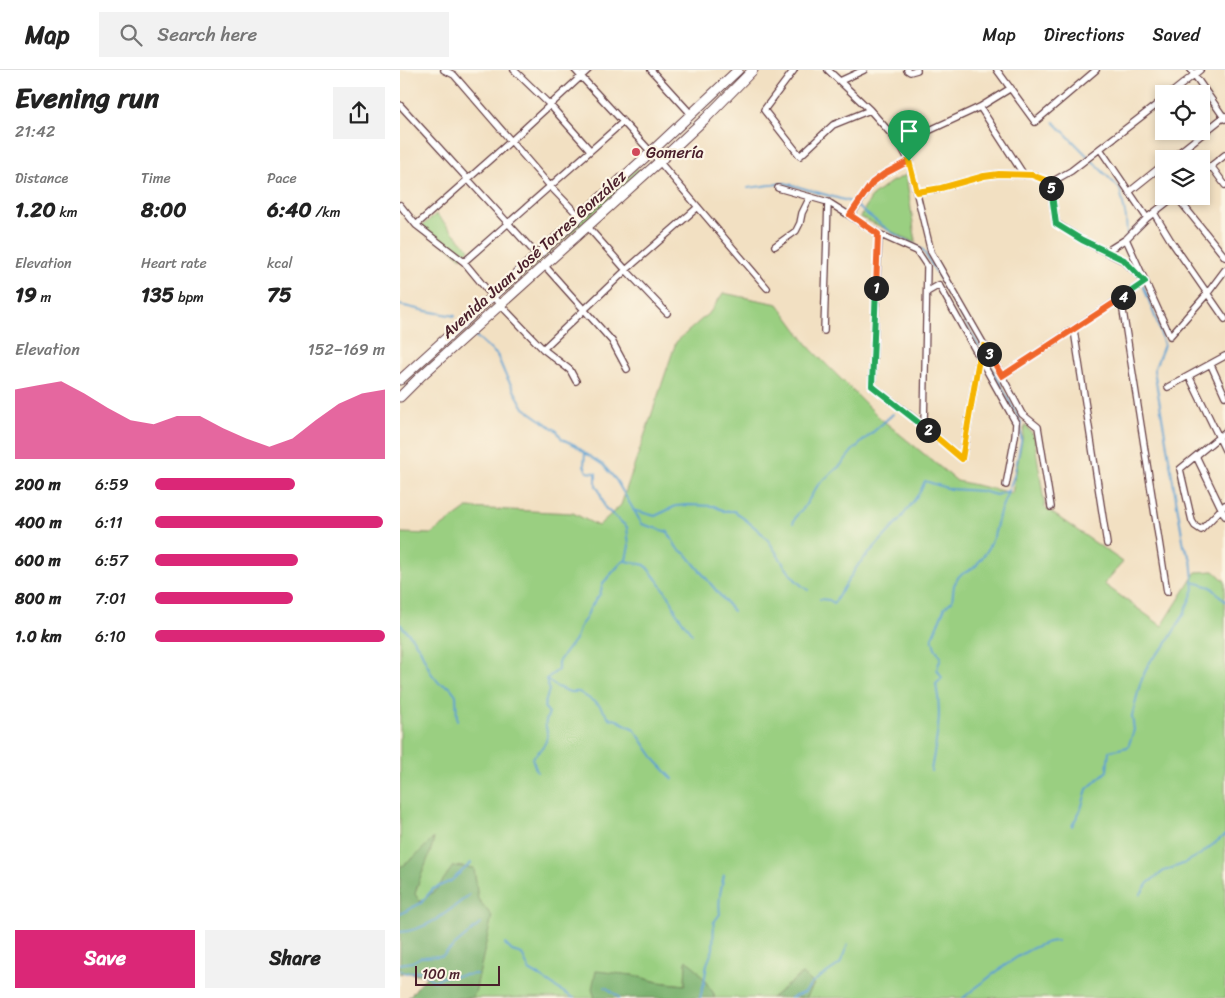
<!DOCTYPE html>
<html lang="en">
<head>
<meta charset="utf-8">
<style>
	body { margin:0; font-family:Sriracha,sans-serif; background:#f2f2f2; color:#222; height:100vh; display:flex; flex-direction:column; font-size:19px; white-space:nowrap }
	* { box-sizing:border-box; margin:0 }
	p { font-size:16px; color:#767676 }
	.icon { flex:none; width:28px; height:28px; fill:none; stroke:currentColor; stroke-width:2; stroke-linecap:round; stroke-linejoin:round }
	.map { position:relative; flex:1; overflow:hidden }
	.side { display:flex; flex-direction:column; background:#fff; width:400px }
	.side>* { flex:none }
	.buttons { position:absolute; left:755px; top:15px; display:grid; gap:10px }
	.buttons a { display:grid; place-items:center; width:55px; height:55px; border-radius:0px; background:#fff; box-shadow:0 2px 8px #0003; font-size:25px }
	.scale { position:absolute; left:15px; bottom:12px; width:85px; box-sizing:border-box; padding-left:5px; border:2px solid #4a1f2b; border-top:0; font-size:14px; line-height:18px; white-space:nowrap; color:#4a1f2b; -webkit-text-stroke:4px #fcf5e5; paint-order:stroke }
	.pin { position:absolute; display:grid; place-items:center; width:42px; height:42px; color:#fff; margin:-51px -21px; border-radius:50% 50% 50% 0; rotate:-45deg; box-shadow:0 0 5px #0007 }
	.pin .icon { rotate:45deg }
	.km { position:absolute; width:25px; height:25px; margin:-12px; border-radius:50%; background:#222; color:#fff; font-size:14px; line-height:25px; text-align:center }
	.round { display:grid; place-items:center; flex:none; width:52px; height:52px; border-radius:0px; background:#f2f2f2 }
	.headline { display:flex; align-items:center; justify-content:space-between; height:85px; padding:0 15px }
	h1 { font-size:28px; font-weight:700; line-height:38px }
	.figures { display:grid; grid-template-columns:repeat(3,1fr); gap:8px; height:85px; padding:5px 15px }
	.figures div { display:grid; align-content:center }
	.figures b { font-size:21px; font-weight:700 }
	.figures small { font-size:14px; font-weight:400 }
	.figures p { font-size:14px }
	.chart { height:140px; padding:10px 15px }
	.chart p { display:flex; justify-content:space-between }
	.chart svg { width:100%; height:90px; margin-top:5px; fill:#db2777; opacity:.7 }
	.action { display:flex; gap:10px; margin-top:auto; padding:10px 15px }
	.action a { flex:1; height:58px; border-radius:0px; background:#db2777; color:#fff; font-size:20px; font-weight:700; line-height:58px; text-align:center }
	.action a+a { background:#f2f2f2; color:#222 }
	ul { padding:0 15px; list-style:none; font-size:16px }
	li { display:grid; grid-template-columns:80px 60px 1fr; align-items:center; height:38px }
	li i { height:12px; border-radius:6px; background:#db2777 }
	header { display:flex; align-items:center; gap:30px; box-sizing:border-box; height:70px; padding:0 25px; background:#fff; border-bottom:1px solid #e0e0e0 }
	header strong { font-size:24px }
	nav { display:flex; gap:28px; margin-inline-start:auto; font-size:18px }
	.search { width:350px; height:45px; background:#f2f2f2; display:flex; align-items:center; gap:12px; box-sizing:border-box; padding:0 18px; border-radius:0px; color:#767676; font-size:19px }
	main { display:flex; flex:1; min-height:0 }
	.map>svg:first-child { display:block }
</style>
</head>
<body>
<header>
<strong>Map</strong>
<div class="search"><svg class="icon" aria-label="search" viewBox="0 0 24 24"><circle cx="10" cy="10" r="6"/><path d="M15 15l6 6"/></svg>Search here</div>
<nav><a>Map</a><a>Directions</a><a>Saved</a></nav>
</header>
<main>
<section class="side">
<div class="headline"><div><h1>Evening run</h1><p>21:42</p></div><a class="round"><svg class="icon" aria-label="share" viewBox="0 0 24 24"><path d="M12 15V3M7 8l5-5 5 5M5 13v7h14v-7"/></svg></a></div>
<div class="figures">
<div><p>Distance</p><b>1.20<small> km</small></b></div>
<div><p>Time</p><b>8:00</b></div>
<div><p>Pace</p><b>6:40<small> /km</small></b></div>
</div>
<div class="figures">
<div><p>Elevation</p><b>19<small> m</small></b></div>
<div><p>Heart rate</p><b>135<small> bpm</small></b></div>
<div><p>kcal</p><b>75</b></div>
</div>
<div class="chart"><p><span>Elevation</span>152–169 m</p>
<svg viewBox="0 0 160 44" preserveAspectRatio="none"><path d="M0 44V10L10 8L20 6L30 12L40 19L50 25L60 27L70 23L80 23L90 29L100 34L110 38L120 34L130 25L140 17L150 12L160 10V44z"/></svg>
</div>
<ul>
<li><b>200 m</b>6:59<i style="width:61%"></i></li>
<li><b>400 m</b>6:11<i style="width:99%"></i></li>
<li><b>600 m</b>6:57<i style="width:62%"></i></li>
<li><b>800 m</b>7:01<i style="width:60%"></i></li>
<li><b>1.0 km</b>6:10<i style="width:100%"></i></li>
</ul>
<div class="action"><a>Save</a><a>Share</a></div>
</section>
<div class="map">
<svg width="825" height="928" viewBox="0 0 825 928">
	<rect width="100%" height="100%" fill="#fcf5e5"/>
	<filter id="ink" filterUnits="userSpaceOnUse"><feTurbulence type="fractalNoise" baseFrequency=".02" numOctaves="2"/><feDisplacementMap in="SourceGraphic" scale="10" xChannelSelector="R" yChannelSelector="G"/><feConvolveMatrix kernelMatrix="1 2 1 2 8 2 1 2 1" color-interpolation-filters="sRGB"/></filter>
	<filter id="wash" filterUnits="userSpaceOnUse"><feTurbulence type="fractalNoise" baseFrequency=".0096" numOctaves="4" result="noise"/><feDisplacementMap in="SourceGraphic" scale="20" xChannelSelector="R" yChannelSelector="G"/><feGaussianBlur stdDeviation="1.12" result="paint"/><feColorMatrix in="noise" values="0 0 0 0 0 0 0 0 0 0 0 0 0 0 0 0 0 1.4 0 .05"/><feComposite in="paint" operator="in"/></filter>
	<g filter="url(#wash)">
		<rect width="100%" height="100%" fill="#f2e0c2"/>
		<!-- green -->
		<path fill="#9acf81" stroke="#727756" d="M 237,98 L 240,102 L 101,226 L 98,223 Z
			M 506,105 L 516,173 L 460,147 L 472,126 L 491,112 Z
			M 36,144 L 69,179 L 61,188 L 22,156 Z
			M 323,223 L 378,234 L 411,279 L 480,348 L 557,411 L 612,423 L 625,354 L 634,366 L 645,438 L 723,492 L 704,514 L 762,556 L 796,502 L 814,501 L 825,511 L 825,928 L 406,928 L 414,914 L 402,904 L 371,928 L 314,928 L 314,924 L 286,891 L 285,915 L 258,912 L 232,905 L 192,919 L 195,928 L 8,928 L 27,906 L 4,902 L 0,904 L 0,463 L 31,464 L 67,438 L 173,443 L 198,456 L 221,435 L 276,272 L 311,241 Z"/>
		<!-- forest -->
		<path fill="#7bb26f" stroke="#62684d" d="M 34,768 C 30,788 20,805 15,824 L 20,832 L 37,819 L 53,796 L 74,798 L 78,829 L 92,846 L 75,923 L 72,928 L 8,928 L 27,906 L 4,902 L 0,904 L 0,797 C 9,794 26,775 34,768 Z
			M 286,890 L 297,899 L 314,924 L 314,928 L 195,928 L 192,919 L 196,901 L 232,905 L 258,912 L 285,915 Z
			M 402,904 L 414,914 L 406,928 L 371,928 Z"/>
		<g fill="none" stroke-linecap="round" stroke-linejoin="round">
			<!-- stream -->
			<path stroke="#5da0d1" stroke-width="2" d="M 654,52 L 720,119 L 726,148 L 727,166
				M 348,118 L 385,113 L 451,132 L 491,162 L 523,180 L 579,276
				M 0,235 L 26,241 L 55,246
				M 73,264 L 97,285 L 105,304 L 124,338 L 157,361 L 162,369 L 175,375 L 185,383 L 184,395 L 187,402 L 196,403 L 196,416 L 199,420 L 205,438 L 227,457 L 229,476 L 226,490 L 221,493 L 203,513 L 200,524 L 190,538 L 186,548 L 180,556 L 176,568 L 158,592 L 158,600 L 146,609 L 149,620 L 144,637 L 149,643 C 142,658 148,655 147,667 C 146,676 138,683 132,688 L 137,702
				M 185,383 L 203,395 L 216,410 L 242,454 L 268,462 L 277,478 L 287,485 L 333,541
				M 233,440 L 255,446 L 276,436 L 288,435 L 314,436 L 324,441 L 334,441 C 344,449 359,459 367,469 C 380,486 389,509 408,520
				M 393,453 L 398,443 L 403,439 L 418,415 L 441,395 L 453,380 L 493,344
				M 226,491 L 245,495 L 258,511 L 272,531 L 276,542 L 292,564
				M 793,512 L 811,517 L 825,531
				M 420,529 L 429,530 L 434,533 L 458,495 L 499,451 L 520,422 L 525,411 L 550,419 L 581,421 L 596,425 L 608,421
				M 0,554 L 10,565 L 20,579 L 31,603 L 39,613 L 50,617 L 56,625 L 57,650
				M 146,609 L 157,617 L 170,622 L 179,622 L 199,635 L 209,648 L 217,650 L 234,659 L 256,691 L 273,709
				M 531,701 C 536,669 543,647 536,614 L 542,608 L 537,599 L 541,587 L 535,578 L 532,568 L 545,537 L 552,531 L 554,515 L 559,506 L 576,496 L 587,481 L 594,466 L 600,442 L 614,406 L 621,372 L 621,352 L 585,286
				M 672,756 L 681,739 L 687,719 L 707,701 L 709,681 L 728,677 L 734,660 L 732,646 L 740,614 L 749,592 L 765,576 L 784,544 L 794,519 L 791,489 L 784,476 L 754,300 L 764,275 L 757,252 L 743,215
				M 740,825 L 748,813 L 764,801 L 783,794 L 801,784 L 825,765
				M 0,844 L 21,833 L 33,819 L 51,811 L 71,793
				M 0,862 C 27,860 49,841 69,825
				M 105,874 L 112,881 L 122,884 L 129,900 C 145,908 157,920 174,928
				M 0,894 L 12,892 L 21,887 L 42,886 L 80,854
				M 0,900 L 5,903 L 20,901 L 34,911 L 42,907 L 76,904
				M 205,917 L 218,926 L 219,928
				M 300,928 L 304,913 L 307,894 L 313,879 L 314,852 L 320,844 C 318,830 321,819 324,805
				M 391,928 L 405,922 L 413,912 L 440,894 L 448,874
				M 563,928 C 585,911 630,871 657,871"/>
		</g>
	</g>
	<g filter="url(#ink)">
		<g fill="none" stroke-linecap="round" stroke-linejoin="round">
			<!-- street casing -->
			<g stroke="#633c42" stroke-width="8">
				<path id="street" d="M 44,0 L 54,5 L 150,116 L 180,147
					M 114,0 L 150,35 L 190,80
					M 175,0 L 251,82 L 367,218
					M 251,0 L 291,44
					M 394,0 L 364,40 L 400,86 L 433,55 L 470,40
					M 428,0 L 470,40 L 500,74 L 509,91 L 531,182 L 602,306 L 622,344 L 638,357 L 651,437
					M 507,0 L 510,2 L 517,0
					M 597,0 L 635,52 L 696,0
					M 791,0 L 825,49
					M 440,11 L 464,0
					M 770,24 L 800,0
					M 0,35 L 138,186
					M 580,37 L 624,105
					M 500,74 L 580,37 L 611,18
					M 700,79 L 747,148
					M 771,89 L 825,46
					M 811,96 L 825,115
					M 801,104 L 825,85
					M 378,118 L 428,132 L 479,164 L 472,316 L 524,356 L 562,389
					M 517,122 L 541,118 L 584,106 L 599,104 L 633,105 L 650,113 L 671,101 L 764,29
					M 729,122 L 764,94
					M 776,126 L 825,187
					M 0,135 L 16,155 L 64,192 L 92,226 L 143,279 L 170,300 L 176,311
					M 754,143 L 771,171 L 825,249
					M 451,145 L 472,113 L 484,104 L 509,91
					M 16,155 L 111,71 L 188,0
					M 187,156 L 226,200 L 267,243
					M 479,164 L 517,181 L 527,196 L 524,356
					M 726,169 L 770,266 L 807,224 L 825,200
					M 375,176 L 396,161 L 400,153 L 402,143 L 410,127
					M 707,181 L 726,169 L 747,148 L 775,126
					M 64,192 L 223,52
					M 144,195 L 212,271 L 227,299
					M 527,222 L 539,215 L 616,353 L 615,367 L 606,415
					M 721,228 L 767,522
					M 674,260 L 707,474
					M 424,261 L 428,132
					M 143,279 L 226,200 L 298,137
					M 811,295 L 825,326
					M 602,306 L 745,212 L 724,191 L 682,170 L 656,153 L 650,113
					M 789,306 L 825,380
					M 768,317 L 825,286
					M 825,362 L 780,399 L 792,451 L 795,456 L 801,460 L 825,435
					M 796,386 L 825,446
					M 562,389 L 579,289 L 584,276"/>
			</g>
			<!-- primary casing -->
			<g stroke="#633c42" stroke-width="11">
				<path id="primary" d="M 0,310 L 251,82 L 338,0
					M 0,327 L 20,307 L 259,92 L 306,48 L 353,0"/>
			</g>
			<!-- street -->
			<use href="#street" stroke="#fff" stroke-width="5.5"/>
			<!-- primary -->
			<use href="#primary" stroke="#fff" stroke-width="9"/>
		</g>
	</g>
	<g fill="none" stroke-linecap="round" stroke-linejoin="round" filter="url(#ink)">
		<!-- split-1 casing -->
		<g stroke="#fff" stroke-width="10">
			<path id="split-1" d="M 476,218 L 478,164 L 450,145 L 472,113 L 484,104 L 509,91"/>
		</g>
		<!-- split-2 casing -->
		<g stroke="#fff" stroke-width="10">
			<path id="split-2" d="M 476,218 L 472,316 L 528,360"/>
		</g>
		<!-- split-3 casing -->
		<g stroke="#fff" stroke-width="10">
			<path id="split-3" d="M 528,360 L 562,389 L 579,289 L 584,276 L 589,284"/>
		</g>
		<!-- split-4 casing -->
		<g stroke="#fff" stroke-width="10">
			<path id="split-4" d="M 589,284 L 602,306 L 723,227"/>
		</g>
		<!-- split-5 casing -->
		<g stroke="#fff" stroke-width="10">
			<path id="split-5" d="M 651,118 L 656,154 L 682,170 L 724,190 L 745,212 L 723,227"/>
		</g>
		<!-- split-6 casing -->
		<g stroke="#fff" stroke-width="10">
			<path id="split-6" d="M 509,91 L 517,122 L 541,118 L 584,106 L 599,104 L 632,105 L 650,112 L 651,118"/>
		</g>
		<!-- split-1 -->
		<use href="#split-1" stroke="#f0652b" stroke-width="6"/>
		<!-- split-2 -->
		<use href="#split-2" stroke="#22a559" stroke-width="6"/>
		<!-- split-3 -->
		<use href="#split-3" stroke="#f5b400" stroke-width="6"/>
		<!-- split-4 -->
		<use href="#split-4" stroke="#f0652b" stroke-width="6"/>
		<!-- split-5 -->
		<use href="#split-5" stroke="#22a559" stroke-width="6"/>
		<!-- split-6 -->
		<use href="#split-6" stroke="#f5b400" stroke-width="6"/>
	</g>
	<!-- markers -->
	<circle fill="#d1495b" stroke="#fcf5e5" stroke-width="2" cx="236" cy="82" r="5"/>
	<g text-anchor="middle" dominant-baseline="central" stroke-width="4.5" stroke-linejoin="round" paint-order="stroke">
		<!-- poi labels -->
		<g font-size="16" fill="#4a1f2b" stroke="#fcf5e5" text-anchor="start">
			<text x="246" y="82">Gomería</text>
		</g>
		<!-- street labels -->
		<g font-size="16" fill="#4a1f2b" stroke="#fcf5e5">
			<text transform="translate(134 184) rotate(-42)">Avenida Juan José Torres González</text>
		</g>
	</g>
</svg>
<div class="buttons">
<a><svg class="icon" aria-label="locate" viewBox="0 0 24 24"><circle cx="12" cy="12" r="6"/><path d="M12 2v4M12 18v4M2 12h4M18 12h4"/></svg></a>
<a><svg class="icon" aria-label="layers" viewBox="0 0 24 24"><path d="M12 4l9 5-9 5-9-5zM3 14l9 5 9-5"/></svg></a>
</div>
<div class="scale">100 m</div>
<div class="pin" style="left:509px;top:91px;background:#1e9e55"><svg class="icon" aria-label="arrive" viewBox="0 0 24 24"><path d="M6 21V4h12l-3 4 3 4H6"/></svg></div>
<b class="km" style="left:476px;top:218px">1</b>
<b class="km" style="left:528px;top:360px">2</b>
<b class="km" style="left:589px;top:284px">3</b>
<b class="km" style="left:723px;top:227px">4</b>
<b class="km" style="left:651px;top:118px">5</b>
</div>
</main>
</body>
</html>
